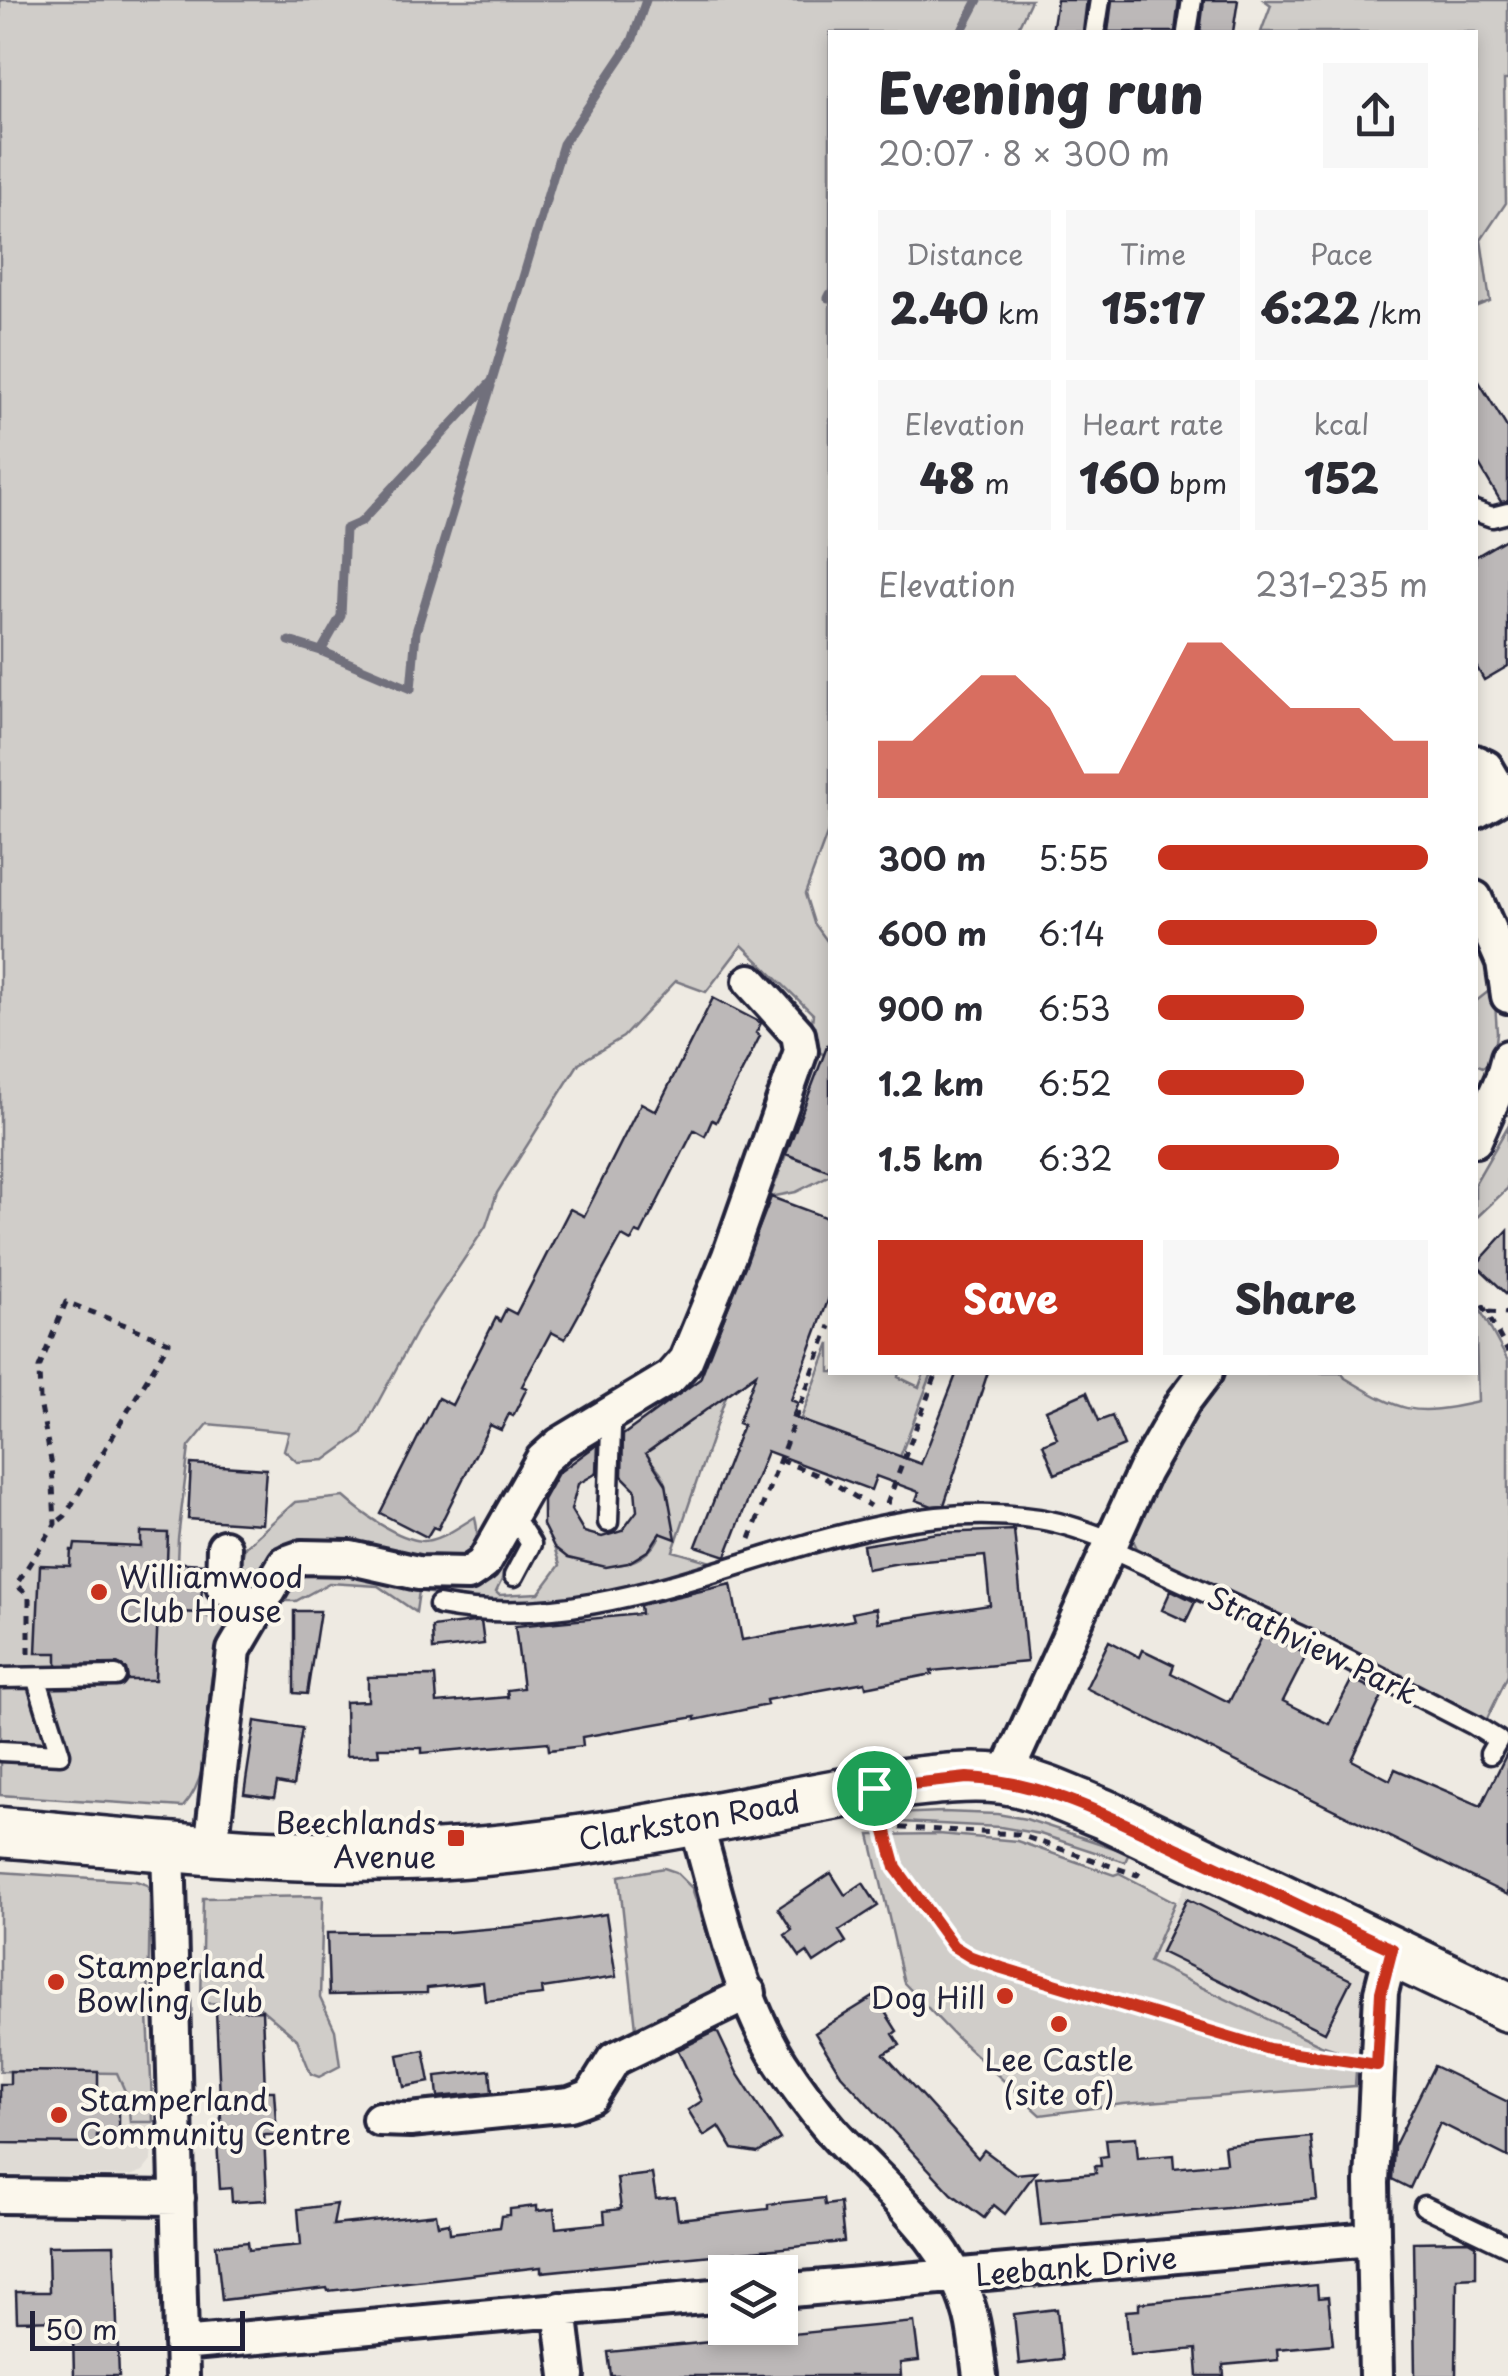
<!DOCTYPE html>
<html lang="en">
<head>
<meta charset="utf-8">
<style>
	body { margin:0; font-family:"Playpen Sans",sans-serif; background:#f7f7f7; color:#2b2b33; height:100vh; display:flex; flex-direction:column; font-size:38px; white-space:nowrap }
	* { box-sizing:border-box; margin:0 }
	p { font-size:32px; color:#7c7c81 }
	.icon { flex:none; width:55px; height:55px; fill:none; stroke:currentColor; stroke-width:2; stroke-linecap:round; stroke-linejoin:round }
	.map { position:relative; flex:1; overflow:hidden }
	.side { position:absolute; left:828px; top:30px; width:650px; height:1345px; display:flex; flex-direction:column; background:#fff; border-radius:0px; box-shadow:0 5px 15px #0003 }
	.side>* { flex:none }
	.fabs { position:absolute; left:708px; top:2255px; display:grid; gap:20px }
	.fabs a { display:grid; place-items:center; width:90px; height:90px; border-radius:0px; background:#fff; box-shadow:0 5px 15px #0003; font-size:50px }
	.scale { position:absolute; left:30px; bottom:25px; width:215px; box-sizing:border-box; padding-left:10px; border:5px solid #22223b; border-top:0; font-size:28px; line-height:35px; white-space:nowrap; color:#22223b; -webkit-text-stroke:8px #fbf7ec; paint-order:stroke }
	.pin { position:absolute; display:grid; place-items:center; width:85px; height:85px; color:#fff; margin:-42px; border:5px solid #fff; border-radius:50%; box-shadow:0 2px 10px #0007 }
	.round { display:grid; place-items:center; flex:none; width:105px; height:105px; border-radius:0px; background:#f7f7f7 }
	.headline { display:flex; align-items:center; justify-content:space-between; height:170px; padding:0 50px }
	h1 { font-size:55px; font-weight:800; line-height:75px }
	.stats { display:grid; grid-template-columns:repeat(3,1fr); gap:15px; height:170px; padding:10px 50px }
	.stats div { display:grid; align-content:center; border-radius:0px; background:#f7f7f7; text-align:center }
	.stats b { font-size:42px; font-weight:800 }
	.stats small { font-size:28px; font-weight:400 }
	.stats p { font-size:28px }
	.chart { height:280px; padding:20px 50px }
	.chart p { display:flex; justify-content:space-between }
	.chart svg { width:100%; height:180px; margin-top:10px; fill:#c8321e; opacity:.7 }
	.cta { display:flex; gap:20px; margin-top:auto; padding:20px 50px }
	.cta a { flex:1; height:115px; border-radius:0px; background:#c8321e; color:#fff; font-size:40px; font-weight:800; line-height:115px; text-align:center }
	.cta a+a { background:#f7f7f7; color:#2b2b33 }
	ul { padding:0 50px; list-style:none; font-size:32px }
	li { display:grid; grid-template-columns:160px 120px 1fr; align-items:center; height:75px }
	li i { height:25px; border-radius:12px; background:#c8321e }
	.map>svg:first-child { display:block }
</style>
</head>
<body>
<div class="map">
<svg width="1508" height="2376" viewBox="0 0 1508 2376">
	<rect width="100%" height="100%" fill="#eeeae2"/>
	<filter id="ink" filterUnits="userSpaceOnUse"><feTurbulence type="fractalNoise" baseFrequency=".01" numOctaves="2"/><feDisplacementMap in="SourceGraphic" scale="20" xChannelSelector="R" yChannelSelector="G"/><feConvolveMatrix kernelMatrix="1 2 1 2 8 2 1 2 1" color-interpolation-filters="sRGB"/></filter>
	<g filter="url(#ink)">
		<!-- built -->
		<path fill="#dfdbd5" d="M 1198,1858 L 1392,1949 L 1377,2057 L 1357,2057 L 1321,2045 L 1149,1962 Z
			M 0,2071 L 118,2073 L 128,2098 L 130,2122 L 153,2122 L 151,2161 L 143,2171 L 130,2176 L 0,2175 Z"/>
		<!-- green -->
		<path fill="#d0cdc9" stroke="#797882" stroke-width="2.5" d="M 0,0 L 1031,0 L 1016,32 L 830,32 L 830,826 L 805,894 L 814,923 L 830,945 L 830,1058 L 809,1046 L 813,1014 L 742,945 L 706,992 L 676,981 L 623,1037 L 579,1063 L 497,1193 L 486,1226 L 417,1330 L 361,1434 L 325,1460 L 297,1462 L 284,1450 L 289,1432 L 208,1424 L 189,1447 L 178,1539 L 175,1611 L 200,1613 L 229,1627 C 223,1641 216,1656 213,1671 C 203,1715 215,1772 183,1807 L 0,1795 Z
			M 1264,0 L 1508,0 L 1508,80 L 1504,80 L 1506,203 L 1481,240 L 1490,301 L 1475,307 L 1475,32 L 1261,32 L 1271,5 Z
			M 1494,987 L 1497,1033 L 1494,1058 L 1483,1067 L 1475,1064 L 1475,1002 Z
			M 830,1117 L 830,1175 L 796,1192 L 770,1197 L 786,1154 L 812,1164 Z
			M 1508,1126 L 1508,1188 L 1475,1219 L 1475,1183 Z
			M 1475,1300 L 1508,1361 L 1508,1675 L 1486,1721 L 1137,1548 L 1131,1536 L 1188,1419 L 1223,1373 L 1342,1373 L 1345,1378 C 1402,1412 1412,1417 1478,1402 Z
			M 830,1343 L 830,1372 L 899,1373 L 898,1377 L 919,1387 L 924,1373 L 932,1373 L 900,1457 L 797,1429 Z
			M 687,1389 L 728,1390 L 673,1551 L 715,1563 L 639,1589 L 558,1601 L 492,1605 L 419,1591 L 416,1612 L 378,1586 L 329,1583 L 296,1601 L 279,1601 L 304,1571 L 317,1568 L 472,1588 L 490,1582 L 517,1535 L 522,1538 L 496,1592 L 499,1595 L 539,1593 L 560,1565 L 554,1547 C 585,1571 645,1577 662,1531 C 664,1524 663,1514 664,1507 C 664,1501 667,1490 666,1484 C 661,1465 642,1455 627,1446 L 652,1449 L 703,1412 Z
			M 344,1497 C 363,1514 397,1539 423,1541 C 441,1541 461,1525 475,1517 C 479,1535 479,1546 462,1555 C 430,1574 397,1550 366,1543 C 352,1540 333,1539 319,1541 C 290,1545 275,1558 254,1577 L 240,1565 L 245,1547 L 295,1502 Z
			M 943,1812 L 997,1814 L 1026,1819 L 1129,1853 L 1125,1862 L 1040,1834 L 1000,1827 L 900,1822 L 891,1814 Z
			M 939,1834 L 1017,1841 L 1114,1875 L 1119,1873 L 1175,1902 L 1149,1962 L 1321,2045 L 1357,2057 L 1355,2086 L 1123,2104 L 1041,2115 L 954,2035 L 904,1983 L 870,1835 Z
			M 664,1868 L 676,1872 L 692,1888 L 728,1996 L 637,2037 L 619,1876 Z
			M 0,1872 L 136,1881 L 147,1885 L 150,1891 L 148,2015 L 153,2122 L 130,2122 L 128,2098 L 117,2073 L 0,2071 Z
			M 323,1896 L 320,1998 L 335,2030 L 340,2066 L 319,2077 L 311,2074 L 297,2039 L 252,2001 L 201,2004 L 203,1898 Z"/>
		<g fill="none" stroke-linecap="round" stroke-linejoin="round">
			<!-- stream -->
			<path stroke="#716f7c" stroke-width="9" d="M 961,32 L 978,0
				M 828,298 L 830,294
				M 289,641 L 321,651 L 341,616 L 345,529 L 361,522 L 492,381 L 563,144 L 632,41 L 646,0
				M 321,651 L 411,689 L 416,632 L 491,386"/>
		</g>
		<!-- building -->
		<path fill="#bcb8b8" stroke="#22223b" stroke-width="2.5" d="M 1057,0 L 1087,0 L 1083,32 L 1052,32 Z
			M 1112,0 L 1179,0 L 1175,32 L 1108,32 Z
			M 1204,0 L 1238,0 L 1233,32 L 1200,32 Z
			M 1475,375 L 1508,429 L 1508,501 L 1501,502 L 1475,458 Z
			M 1508,538 L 1508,666 L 1484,680 L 1475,664 L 1475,557 Z
			M 713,998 L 761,1023 L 756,1033 L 760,1036 L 716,1122 L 712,1120 L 705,1136 L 694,1130 L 641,1234 L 636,1232 L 631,1241 L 622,1236 L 565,1339 L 551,1332 L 522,1386 L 527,1388 L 513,1416 L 509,1414 L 501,1430 L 490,1425 L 438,1529 L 433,1527 L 427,1537 L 380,1513 L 438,1398 L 452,1405 L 496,1318 L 500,1321 L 506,1309 L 516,1314 L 570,1209 L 584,1216 L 641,1103 L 656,1111 Z
			M 828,1044 L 830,1044 L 830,1171 L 786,1154 Z
			M 771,1197 L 830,1219 L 830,1295 L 791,1400 L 798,1403 L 792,1417 L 921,1464 L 957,1372 L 988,1372 L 944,1505 L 932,1506 L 916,1500 L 919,1492 L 876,1476 L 871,1490 L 767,1451 L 726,1556 L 696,1546 L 743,1425 L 738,1423 L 756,1374 L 646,1453 L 666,1484 L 676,1539 L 660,1533 L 649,1550 L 628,1563 L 606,1567 L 568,1558 L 554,1547 L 543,1525 L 543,1500 L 558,1473 L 598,1444 L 597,1473 L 578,1484 L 571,1510 L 584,1532 L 602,1537 L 622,1531 L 637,1511 L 635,1489 L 622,1476 L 623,1435 L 700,1379 Z
			M 1508,1230 L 1508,1295 L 1476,1265 Z
			M 1087,1392 L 1099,1421 L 1112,1416 L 1124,1446 L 1055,1474 L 1043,1444 L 1057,1438 L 1046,1410 Z
			M 191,1464 L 266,1469 L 262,1524 L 188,1519 Z
			M 1014,1530 L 1027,1662 L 931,1671 L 932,1674 L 866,1687 L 865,1682 L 766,1700 L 767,1705 L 695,1720 L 695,1717 L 582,1737 L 583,1746 L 549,1750 L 548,1742 L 422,1753 L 422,1748 L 378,1748 L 379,1755 L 346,1756 L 345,1702 L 368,1701 L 368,1677 L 435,1676 L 437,1703 L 508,1697 L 507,1690 L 523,1688 L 515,1626 L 641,1614 L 640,1605 L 731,1584 L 742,1640 L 854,1620 L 852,1613 L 876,1608 L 878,1622 L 990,1605 L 985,1556 L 899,1563 L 867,1569 L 863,1545 L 938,1533 Z
			M 141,1532 L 168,1533 L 167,1562 L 204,1564 L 200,1613 L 158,1611 L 155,1680 L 128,1680 L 126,1669 L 117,1664 L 57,1665 L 57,1653 L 36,1653 L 40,1565 L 70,1566 L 71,1550 L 74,1550 L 75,1544 L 141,1547 Z
			M 1171,1590 L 1195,1602 L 1186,1621 L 1162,1610 Z
			M 294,1611 L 320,1611 L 307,1694 L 294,1693 Z
			M 481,1621 L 484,1644 L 433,1650 L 432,1627 Z
			M 1263,1635 L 1307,1654 L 1283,1701 L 1329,1724 L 1352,1679 L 1383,1694 L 1352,1760 L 1390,1780 L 1395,1769 L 1481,1806 L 1508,1751 L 1508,1895 L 1086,1688 L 1109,1641 L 1140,1657 L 1143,1650 L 1174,1665 L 1171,1673 L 1229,1702 Z
			M 255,1721 L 302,1728 L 293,1786 L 277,1783 L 274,1798 L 244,1794 Z
			M 831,1873 L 845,1895 L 863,1883 L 878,1906 L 839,1931 L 846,1942 L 814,1963 L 807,1952 L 800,1957 L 785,1935 L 792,1930 L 778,1908 Z
			M 1187,1899 L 1351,1980 L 1325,2032 L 1161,1952 Z
			M 606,1914 L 616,1977 L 542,1988 L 543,1995 L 485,2001 L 483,1982 L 427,1988 L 427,1993 L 329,1995 L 327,1933 L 450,1932 L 543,1924 Z
			M 875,1996 L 897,2031 L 893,2034 L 900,2045 L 884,2054 L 978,2158 L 984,2150 L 1016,2174 L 1036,2172 L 1005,2214 L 994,2205 L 984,2218 L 952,2194 L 841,2075 L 815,2033 Z
			M 262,2010 L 265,2091 L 274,2091 L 277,2135 L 264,2135 L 267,2200 L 232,2202 L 231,2188 L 220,2189 L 217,2141 L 222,2141 L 216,2011 Z
			M 717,2031 L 737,2073 L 780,2139 L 758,2153 L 733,2149 L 719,2126 L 704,2136 L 688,2110 L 702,2101 L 678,2050 Z
			M 424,2050 L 430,2082 L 404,2087 L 398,2055 Z
			M 1434,2066 L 1508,2102 L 1508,2157 L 1440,2123 L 1410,2188 L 1392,2179 L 1394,2147 Z
			M 490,2070 L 492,2092 L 438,2097 L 436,2076 Z
			M 10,2071 L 98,2072 L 98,2096 L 119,2096 L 119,2135 L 97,2135 L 97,2144 L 0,2143 L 0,2084 L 10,2084 Z
			M 1136,2137 L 1138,2158 L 1173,2155 L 1174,2168 L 1226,2163 L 1224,2146 L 1228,2145 L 1311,2137 L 1317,2200 L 1041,2225 L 1036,2178 L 1096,2173 L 1095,2166 L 1101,2166 L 1100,2157 L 1108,2156 L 1106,2139 Z
			M 652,2174 L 656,2199 L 675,2197 L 678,2219 L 768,2209 L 768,2204 L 824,2198 L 825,2205 L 840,2203 L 844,2242 L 541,2272 L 541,2267 L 328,2291 L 327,2288 L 222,2300 L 216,2245 L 248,2242 L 249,2250 L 301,2245 L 298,2209 L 337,2204 L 333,2225 L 436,2214 L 438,2225 L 449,2223 L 450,2233 L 500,2227 L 502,2216 L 510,2215 L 510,2209 L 537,2206 L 537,2211 L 554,2209 L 556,2228 L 605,2223 L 604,2211 L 621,2209 L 617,2178 Z
			M 1469,2241 L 1476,2245 L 1476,2277 L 1457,2278 L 1456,2376 L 1415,2376 L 1413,2242 Z
			M 114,2245 L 119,2376 L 74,2376 L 73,2335 L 63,2336 L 62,2320 L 17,2321 L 16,2292 L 49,2292 L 48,2246 Z
			M 1317,2285 L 1318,2298 L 1328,2297 L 1333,2344 L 1277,2349 L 1278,2360 L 1223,2365 L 1224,2376 L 1198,2376 L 1196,2349 L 1130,2355 L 1126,2311 L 1139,2310 L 1139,2303 Z
			M 1057,2309 L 1062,2359 L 1019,2364 L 1014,2314 Z
			M 914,2322 L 919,2361 L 900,2363 L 901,2376 L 611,2376 L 608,2352 Z"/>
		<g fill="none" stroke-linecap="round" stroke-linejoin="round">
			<!-- lane casing -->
			<g stroke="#22223b" stroke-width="25">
				<path id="lane" d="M 1095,32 L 1100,0
					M 1187,32 L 1192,0
					M 1475,511 L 1492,517 L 1508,513
					M 608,1416 L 611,1428 L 608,1522
					M 512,1514 L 531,1544 L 514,1576
					M 1109,1548 L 1307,1639 L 1474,1725 L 1498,1740 L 1490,1754
					M 439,1605 C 645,1645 832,1487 1039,1519 C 1064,1523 1088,1532 1112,1541
					M 0,1678 L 116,1676
					M 0,1751 L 60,1754 L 37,1680
					M 1424,2206 L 1508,2246"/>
			</g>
			<!-- street casing -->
			<g stroke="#22223b" stroke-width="40">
				<path id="street" d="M 1475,762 L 1486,767 L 1503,796 L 1475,812
					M 1475,898 L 1503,962 L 1508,996
					M 1475,1140 L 1502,1079 L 1508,1057
					M 224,1547 L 223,1586 L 258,1607
					M 1004,1779 L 1144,1471 L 1184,1401 L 1206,1372
					M 695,1820 C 718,1898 737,1995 781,2063 C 796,2086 814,2110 831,2130 C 883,2189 950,2235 971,2316 C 976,2335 977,2356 980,2376
					M 168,1845 L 182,2376
					M 211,1848 L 234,1650 L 285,1563 L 302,1557 L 351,1558 L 418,1573 L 468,1574 L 483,1564 L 542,1460 L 560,1444 L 671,1377 L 686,1360 L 729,1256 L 801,1051 L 798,1034 L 750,981
					M 379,2119 L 410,2120 L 570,2104 L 591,2096 L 614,2059 L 749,1993
					M 0,2196 L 178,2198
					M 780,2291 L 1371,2239
					M 560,2309 L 568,2376
					M 181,2344 L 725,2295
					M 1376,2376 L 1372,2183 L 1381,1992 L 1392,1949"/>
			</g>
			<!-- secondary casing -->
			<g stroke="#22223b" stroke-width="55">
				<path id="secondary" d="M 0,1832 C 147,1844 298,1864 446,1854 C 597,1845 746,1809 895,1784 C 930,1780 967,1775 1003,1779 C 1038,1784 1073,1802 1106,1815 L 1508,2007"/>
			</g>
			<!-- path -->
			<path stroke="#22223b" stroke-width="5" stroke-dasharray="8 8" stroke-linecap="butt" d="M 1475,1291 L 1508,1352
				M 1488,1312 L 1508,1313
				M 780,1460 L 825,1478 L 870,1506
				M 887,1504 L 937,1372
				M 750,1539 L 830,1326
				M 29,1654 L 29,1596 L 16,1585 L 55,1524 L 52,1466 L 40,1402 L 39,1368 L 66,1302 L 169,1342 L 65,1516 L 55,1524
				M 883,1824 L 896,1868 L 953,1946 L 971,1957 L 1269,2049 L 1347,2062
				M 884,1827 L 1017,1834 L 1137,1875 L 1139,1872"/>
			<!-- lane -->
			<use href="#lane" stroke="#fbf7ec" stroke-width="18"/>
			<!-- street -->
			<use href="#street" stroke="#fbf7ec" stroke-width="32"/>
			<!-- secondary -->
			<use href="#secondary" stroke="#fbf7ec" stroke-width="48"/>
		</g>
	</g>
	<g fill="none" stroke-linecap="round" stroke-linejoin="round" filter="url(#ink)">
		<!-- route casing -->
		<g stroke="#fff" stroke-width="20">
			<path id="route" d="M 967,1778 C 1045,1781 1114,1819 1183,1851 C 1253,1883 1322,1917 1392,1949 L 1381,1992 L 1377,2065 L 1269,2049 L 1002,1968 L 971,1957 L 953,1946 L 896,1868 L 874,1788 Z"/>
		</g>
		<!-- route -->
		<use href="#route" stroke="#c8321e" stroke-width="12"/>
	</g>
	<!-- markers -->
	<g fill="#c8321e" stroke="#fbf7ec" stroke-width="4">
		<circle cx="99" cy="1592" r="10"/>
		<rect x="446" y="1828" width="20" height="20" rx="5"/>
		<circle cx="56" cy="1982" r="10"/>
		<circle cx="1005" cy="1996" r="10"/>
		<circle cx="1059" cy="2024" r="10"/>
		<circle cx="59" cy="2115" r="10"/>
	</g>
	<g text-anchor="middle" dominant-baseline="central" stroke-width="8" stroke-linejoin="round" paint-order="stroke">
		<!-- poi labels -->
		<g font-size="30" fill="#22223b" stroke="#fbf7ec" text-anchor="start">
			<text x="119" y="1575">Williamwood<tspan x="119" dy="34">Club House</tspan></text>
			<text x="436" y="1821" text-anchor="end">Beechlands<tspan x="436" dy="34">Avenue</tspan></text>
			<text x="76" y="1965">Stamperland<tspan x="76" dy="34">Bowling Club</tspan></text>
			<text x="985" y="1996" text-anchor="end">Dog Hill</text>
			<text x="1059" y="2058" text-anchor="middle">Lee Castle<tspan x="1059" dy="34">(site of)</tspan></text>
			<text x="79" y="2098">Stamperland<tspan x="79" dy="34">Community Centre</tspan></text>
		</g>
		<!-- street labels -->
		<g font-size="30" fill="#22223b" stroke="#fbf7ec">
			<text transform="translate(1313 1644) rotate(26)">Strathview Park</text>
			<text transform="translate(689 1819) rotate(-10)">Clarkston Road</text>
			<text transform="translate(1076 2265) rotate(-5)">Leebank Drive</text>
		</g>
	</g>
</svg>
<div class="fabs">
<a><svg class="icon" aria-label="layers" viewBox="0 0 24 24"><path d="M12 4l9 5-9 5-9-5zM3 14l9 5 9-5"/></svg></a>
</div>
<div class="scale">50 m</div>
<div class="pin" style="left:874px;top:1788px;background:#1e9e55"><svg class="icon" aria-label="arrive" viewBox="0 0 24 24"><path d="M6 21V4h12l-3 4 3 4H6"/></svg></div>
<section class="side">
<div class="headline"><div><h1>Evening run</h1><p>20:07 · 8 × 300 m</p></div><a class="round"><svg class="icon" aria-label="share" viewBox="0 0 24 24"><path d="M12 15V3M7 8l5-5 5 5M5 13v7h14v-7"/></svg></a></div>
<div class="stats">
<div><p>Distance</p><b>2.40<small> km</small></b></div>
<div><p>Time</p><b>15:17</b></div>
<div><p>Pace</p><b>6:22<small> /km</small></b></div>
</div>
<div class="stats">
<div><p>Elevation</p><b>48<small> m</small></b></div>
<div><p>Heart rate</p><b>160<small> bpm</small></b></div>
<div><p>kcal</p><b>152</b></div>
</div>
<div class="chart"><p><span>Elevation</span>231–235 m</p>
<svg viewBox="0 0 160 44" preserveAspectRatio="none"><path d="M0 44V30L10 30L20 22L30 14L40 14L50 22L60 38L70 38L80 22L90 6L100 6L110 14L120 22L130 22L140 22L150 30L160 30V44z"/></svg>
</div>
<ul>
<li><b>300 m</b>5:55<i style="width:100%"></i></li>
<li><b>600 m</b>6:14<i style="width:81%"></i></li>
<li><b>900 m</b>6:53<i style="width:54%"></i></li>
<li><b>1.2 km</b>6:52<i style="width:54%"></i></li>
<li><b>1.5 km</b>6:32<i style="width:67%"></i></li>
</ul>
<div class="cta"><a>Save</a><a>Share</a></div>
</section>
</div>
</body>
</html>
